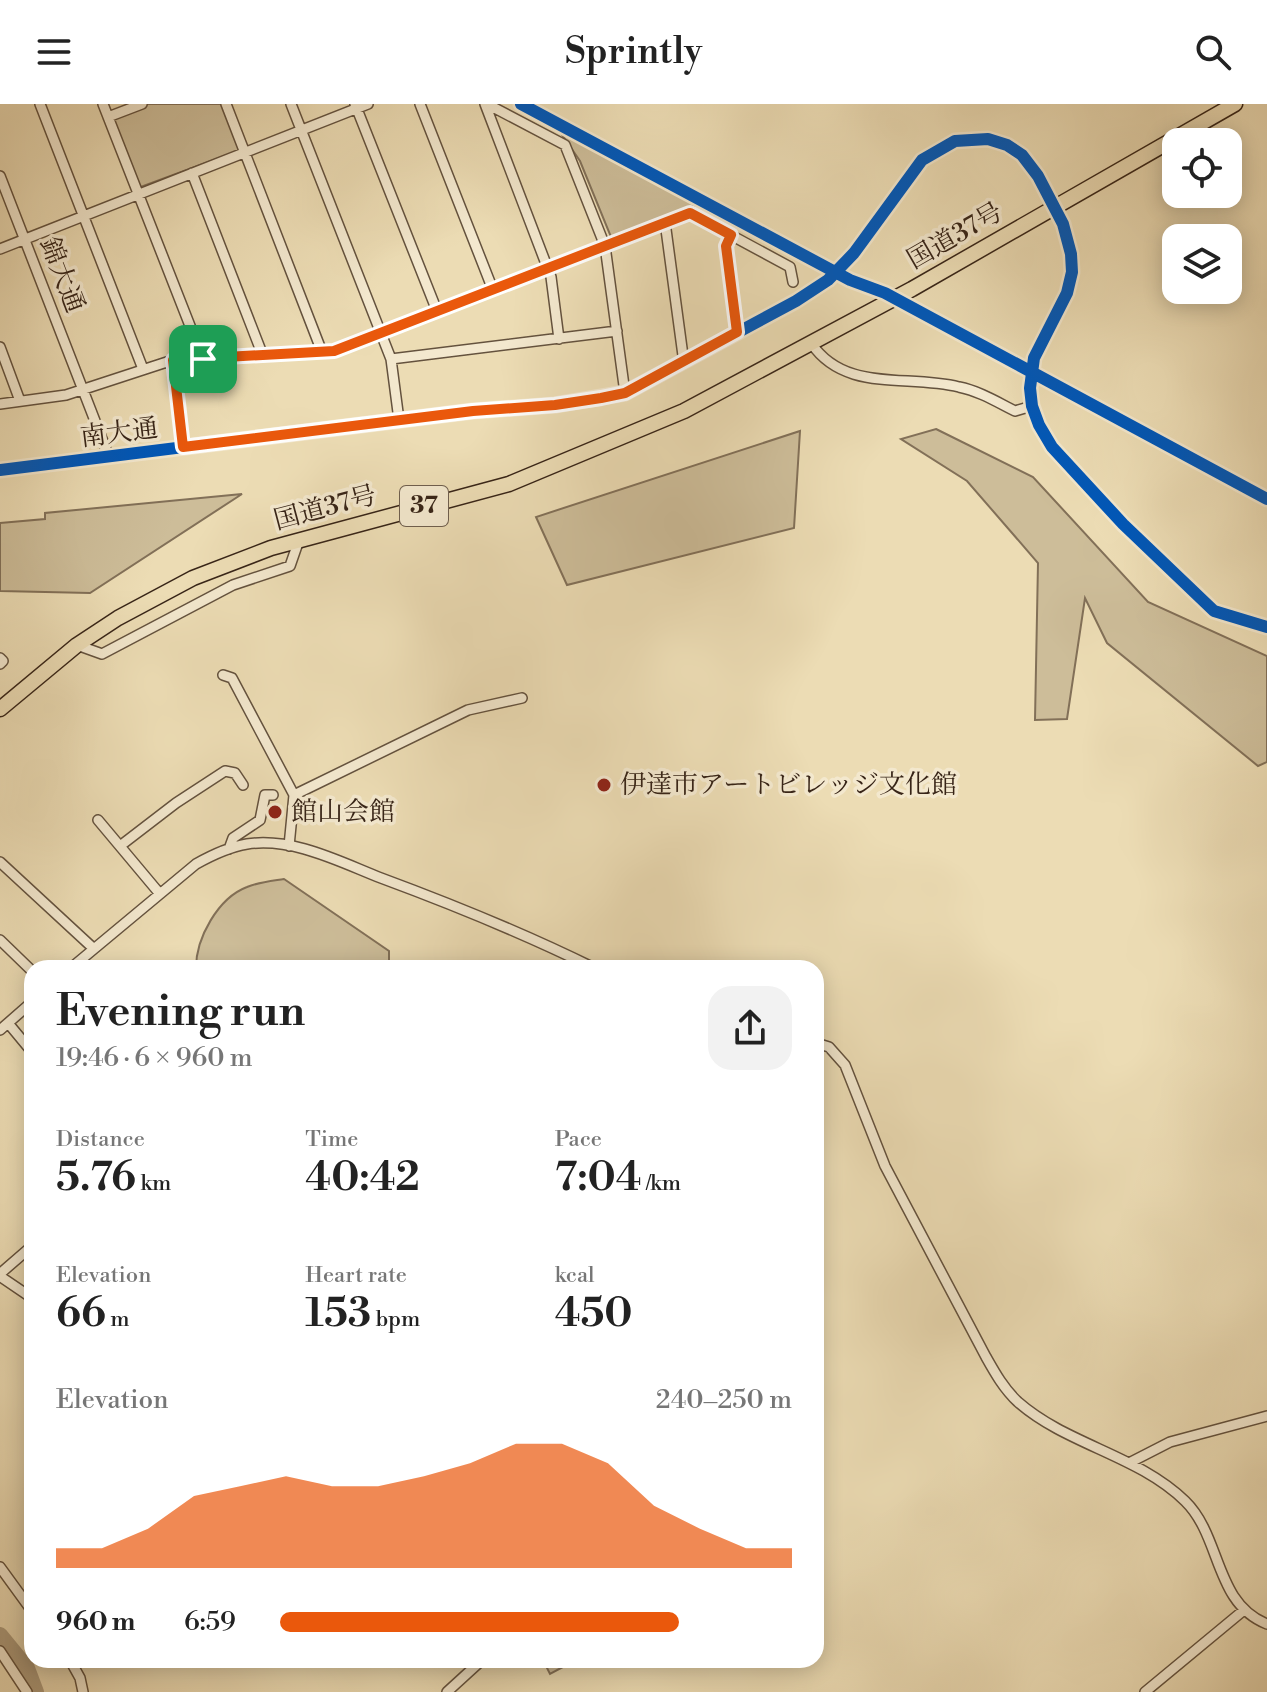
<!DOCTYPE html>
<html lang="en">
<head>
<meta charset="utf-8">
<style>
	body { margin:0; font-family:"Libre Bodoni","Noto Serif JP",serif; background:#f2f2f2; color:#222; height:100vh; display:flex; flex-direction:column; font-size:30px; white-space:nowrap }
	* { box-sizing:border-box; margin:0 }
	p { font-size:26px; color:#767676 }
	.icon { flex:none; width:44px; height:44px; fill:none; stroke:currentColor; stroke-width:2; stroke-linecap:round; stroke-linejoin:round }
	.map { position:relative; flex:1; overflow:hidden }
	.drawer { position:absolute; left:24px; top:856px; width:800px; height:708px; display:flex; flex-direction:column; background:#fff; border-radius:24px; box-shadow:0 4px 20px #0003 }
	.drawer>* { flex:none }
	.fabs { position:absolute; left:1162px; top:24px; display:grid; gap:16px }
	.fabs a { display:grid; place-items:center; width:80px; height:80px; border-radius:16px; background:#fff; box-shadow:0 4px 20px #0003; font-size:40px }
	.pin { position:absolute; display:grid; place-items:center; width:68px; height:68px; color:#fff; margin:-34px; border-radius:16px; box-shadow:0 4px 12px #0006 }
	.round { display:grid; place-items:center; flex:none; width:84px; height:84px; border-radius:24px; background:#f2f2f2 }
	.overview { display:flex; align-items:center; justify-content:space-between; height:136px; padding:0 32px }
	h1 { font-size:44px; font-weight:600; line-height:60px }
	.stats { display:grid; grid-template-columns:repeat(3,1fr); gap:12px; height:136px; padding:8px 32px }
	.stats div { display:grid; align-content:center }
	.stats b { font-size:40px; font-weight:600 }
	.stats small { font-size:22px; font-weight:400 }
	.stats p { font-size:22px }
	.chart { height:224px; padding:16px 32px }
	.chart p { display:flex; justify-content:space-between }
	.chart svg { width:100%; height:144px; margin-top:8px; fill:#ea580c; opacity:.7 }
	ul { padding:0 32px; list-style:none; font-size:26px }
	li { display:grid; grid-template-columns:128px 96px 1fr; align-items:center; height:60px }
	li i { height:20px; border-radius:10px; background:#ea580c }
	header { display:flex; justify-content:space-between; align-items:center; height:104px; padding:0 32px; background:#fff; font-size:36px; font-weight:600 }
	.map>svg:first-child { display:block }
</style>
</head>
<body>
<header><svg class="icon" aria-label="menu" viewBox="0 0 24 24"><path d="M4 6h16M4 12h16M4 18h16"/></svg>Sprintly<svg class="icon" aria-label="search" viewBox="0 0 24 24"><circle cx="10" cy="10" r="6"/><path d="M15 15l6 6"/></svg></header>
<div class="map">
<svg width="1267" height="1588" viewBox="0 0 1267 1588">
	<rect width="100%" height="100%" fill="#ecdcb4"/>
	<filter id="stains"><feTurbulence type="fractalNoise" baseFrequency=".0025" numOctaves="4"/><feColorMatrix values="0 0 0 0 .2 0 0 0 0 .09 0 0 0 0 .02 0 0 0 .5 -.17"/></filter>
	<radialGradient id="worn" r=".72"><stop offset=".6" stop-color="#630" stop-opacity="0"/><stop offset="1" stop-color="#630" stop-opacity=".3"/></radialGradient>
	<!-- green -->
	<path fill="#cdbd99" stroke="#827058" stroke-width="2" d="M 147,0 L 223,0 L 240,42 L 238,47 L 138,84 L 112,14 Z
		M 556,22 L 701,99 L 611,133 L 580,57 Z
		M 936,325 L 1033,373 L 1148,498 L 1267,552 L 1267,658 L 1258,662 L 1107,539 L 1085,494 L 1067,615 L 1035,616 L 1038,459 L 967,377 L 901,335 Z
		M 800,327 L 794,424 L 567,481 L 536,413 Z
		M 242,390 L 90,489 L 0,487 L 0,419 L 45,415 L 45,409 Z
		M 284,775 L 389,847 L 389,864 L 196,864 C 196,834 218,794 247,783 C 259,778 271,777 284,775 Z
		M 543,1556 L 576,1556 L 550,1570 Z"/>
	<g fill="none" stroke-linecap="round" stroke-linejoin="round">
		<!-- river -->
		<path stroke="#ae9d7f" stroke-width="16" d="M 0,1531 L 27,1564 L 36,1588"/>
		<!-- minor casing -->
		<g stroke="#64523e" stroke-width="12">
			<path id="minor" d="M 40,0 L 143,265
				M 103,0 L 203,255
				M 226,0 L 322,248
				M 291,0 L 391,255 L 399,316
				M 355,0 L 437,207
				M 420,0 L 493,186
				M 485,0 L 551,173 L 559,235
				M 487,0 L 565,41 L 605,142 L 625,289
				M 108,13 L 142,0
				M 192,69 L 263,252
				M 0,72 L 109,353
				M 665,118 L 684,259
				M 731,131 L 726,142 L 737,228
				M 0,145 L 368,0
				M 811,239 C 845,289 906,270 959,283 C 979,287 997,298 1015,307 L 1032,302
				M 0,243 L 20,297
				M 391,255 L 617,227
				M 173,256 L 183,343
				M 0,300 L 66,291 L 173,256 L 334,247 L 690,109 L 790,163 L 793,178
				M 0,366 L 473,307 L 555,301 L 625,289 L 796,197 L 828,176 L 854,149 L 922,56 L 955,37 L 988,35 L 1007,41 L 1022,51 L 1038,72 L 1063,120 L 1071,150 L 1072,168 L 1067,189 L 1034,254 L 1030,284 L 1032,302 L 1039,321 L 1052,343 L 1123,420 L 1214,507 L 1267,523
				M 77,541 L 102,550 L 233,481 L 290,462 L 299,436
				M 0,554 L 3,557 L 0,560
				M 223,571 L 232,574 L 294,691 L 289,742
				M 294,691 L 468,606 L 522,594
				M 98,716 L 160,790
				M 120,742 L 176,699 L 225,667 L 235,669 L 243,681
				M 229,745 L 233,734 L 260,716 L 265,691 L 273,691
				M 0,758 L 93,844
				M 0,836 L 32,867
				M 71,864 L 196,760 C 212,751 229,743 247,740 C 293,733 340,758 381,774 C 454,801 525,830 594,864
				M 8,919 L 32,948
				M 0,926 L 32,898
				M 816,939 L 829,943 L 845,961 L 885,1062 L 986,1253 C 995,1269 1004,1285 1018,1298 C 1067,1341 1138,1351 1185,1397 C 1222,1433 1214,1499 1267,1520
				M 32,1142 L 2,1168 L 1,1173 L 32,1194
				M 1129,1359 L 1170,1338 L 1267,1312
				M 0,1463 L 32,1507
				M 0,1547 L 27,1588
				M 70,1556 L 80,1574 L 83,1588
				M 447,1588 L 482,1556
				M 1145,1588 L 1244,1506"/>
		</g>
		<!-- highway casing -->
		<g stroke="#372417" stroke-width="17">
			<path id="highway" d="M 0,605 L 77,541 L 118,514 L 193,474 L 271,444 L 509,380 L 684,307 L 912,185 L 1235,0"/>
		</g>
		<!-- minor -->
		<use href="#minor" stroke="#f3e8ce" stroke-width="9"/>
		<!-- highway -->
		<use href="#highway" stroke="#ecdcb4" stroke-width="14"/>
		<!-- cycleway casing -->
		<g stroke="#f3e8ce" stroke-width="17">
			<path id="cycleway" d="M 521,0 L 850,176 L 885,189 L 1267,395
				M 0,366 L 473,307 L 555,301 L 625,289 L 796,197 L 828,176 L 854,149 L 922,56 L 955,37 L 988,35 L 1007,41 L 1022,51 L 1038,72 L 1063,120 L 1071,150 L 1072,168 L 1067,189 L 1034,254 L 1030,284 L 1032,302 L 1039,321 L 1052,343 L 1123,420 L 1214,507 L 1267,523"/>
		</g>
		<!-- cycleway -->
		<use href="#cycleway" stroke="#0057b8" stroke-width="12"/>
	</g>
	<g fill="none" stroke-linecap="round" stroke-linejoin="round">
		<!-- route casing -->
		<g stroke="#fff" stroke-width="16">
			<path id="route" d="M 690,109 L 731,131 L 726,142 L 737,228 L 625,289 L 601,294 L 555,301 L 473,307 L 183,343 L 173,256 L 334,247 Z"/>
		</g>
		<!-- route -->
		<use href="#route" stroke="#ea580c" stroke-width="10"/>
	</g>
	<!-- markers -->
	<g fill="#8f2418" stroke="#f3e8ce" stroke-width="3">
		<circle cx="604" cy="681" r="8"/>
		<circle cx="275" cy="708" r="8"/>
	</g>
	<g text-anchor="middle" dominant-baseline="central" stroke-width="7" stroke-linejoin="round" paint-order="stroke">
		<!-- shield labels -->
		<rect fill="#f3e8ce" stroke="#6f5f4e" stroke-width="2" x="400" y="382" width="48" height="40" rx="6"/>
		<g font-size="24" font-weight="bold" fill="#372417">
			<text x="424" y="402">37</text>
		</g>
		<!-- street labels -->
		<g font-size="26" fill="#372417" stroke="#f3e8ce">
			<text transform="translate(955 132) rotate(-30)">国道37号</text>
			<text transform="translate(62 171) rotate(69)">錦大通</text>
			<text transform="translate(119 329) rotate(-7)">南大通</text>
			<text transform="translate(325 404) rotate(-15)">国道37号</text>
		</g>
		<!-- poi labels -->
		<g font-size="26" fill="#372417" stroke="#f3e8ce" text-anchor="start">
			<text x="620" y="681">伊達市アートビレッジ文化館</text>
			<text x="291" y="708">館山会館</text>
		</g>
	</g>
	<rect width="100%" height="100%" filter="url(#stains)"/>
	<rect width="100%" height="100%" fill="url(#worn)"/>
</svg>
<div class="fabs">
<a><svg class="icon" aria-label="locate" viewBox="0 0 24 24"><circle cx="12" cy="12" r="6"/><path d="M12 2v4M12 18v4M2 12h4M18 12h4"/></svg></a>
<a><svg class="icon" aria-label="layers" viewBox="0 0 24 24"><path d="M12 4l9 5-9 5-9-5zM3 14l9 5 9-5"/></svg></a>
</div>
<div class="pin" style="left:203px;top:255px;background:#1e9e55"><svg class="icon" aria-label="arrive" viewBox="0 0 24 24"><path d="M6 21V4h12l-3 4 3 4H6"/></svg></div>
<section class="drawer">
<div class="overview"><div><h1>Evening run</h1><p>19:46 · 6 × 960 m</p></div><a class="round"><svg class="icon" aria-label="share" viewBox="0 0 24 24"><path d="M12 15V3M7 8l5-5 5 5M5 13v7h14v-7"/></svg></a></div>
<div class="stats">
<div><p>Distance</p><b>5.76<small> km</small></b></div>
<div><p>Time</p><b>40:42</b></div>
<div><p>Pace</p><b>7:04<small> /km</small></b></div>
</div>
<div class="stats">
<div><p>Elevation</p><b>66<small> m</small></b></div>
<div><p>Heart rate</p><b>153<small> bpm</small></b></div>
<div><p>kcal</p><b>450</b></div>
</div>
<div class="chart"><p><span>Elevation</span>240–250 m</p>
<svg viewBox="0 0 160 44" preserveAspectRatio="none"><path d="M0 44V38L10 38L20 32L30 22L40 19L50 16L60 19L70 19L80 16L90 12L100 6L110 6L120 12L130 25L140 32L150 38L160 38V44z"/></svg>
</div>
<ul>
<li><b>960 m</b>6:59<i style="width:78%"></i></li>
</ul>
</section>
</div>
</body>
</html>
